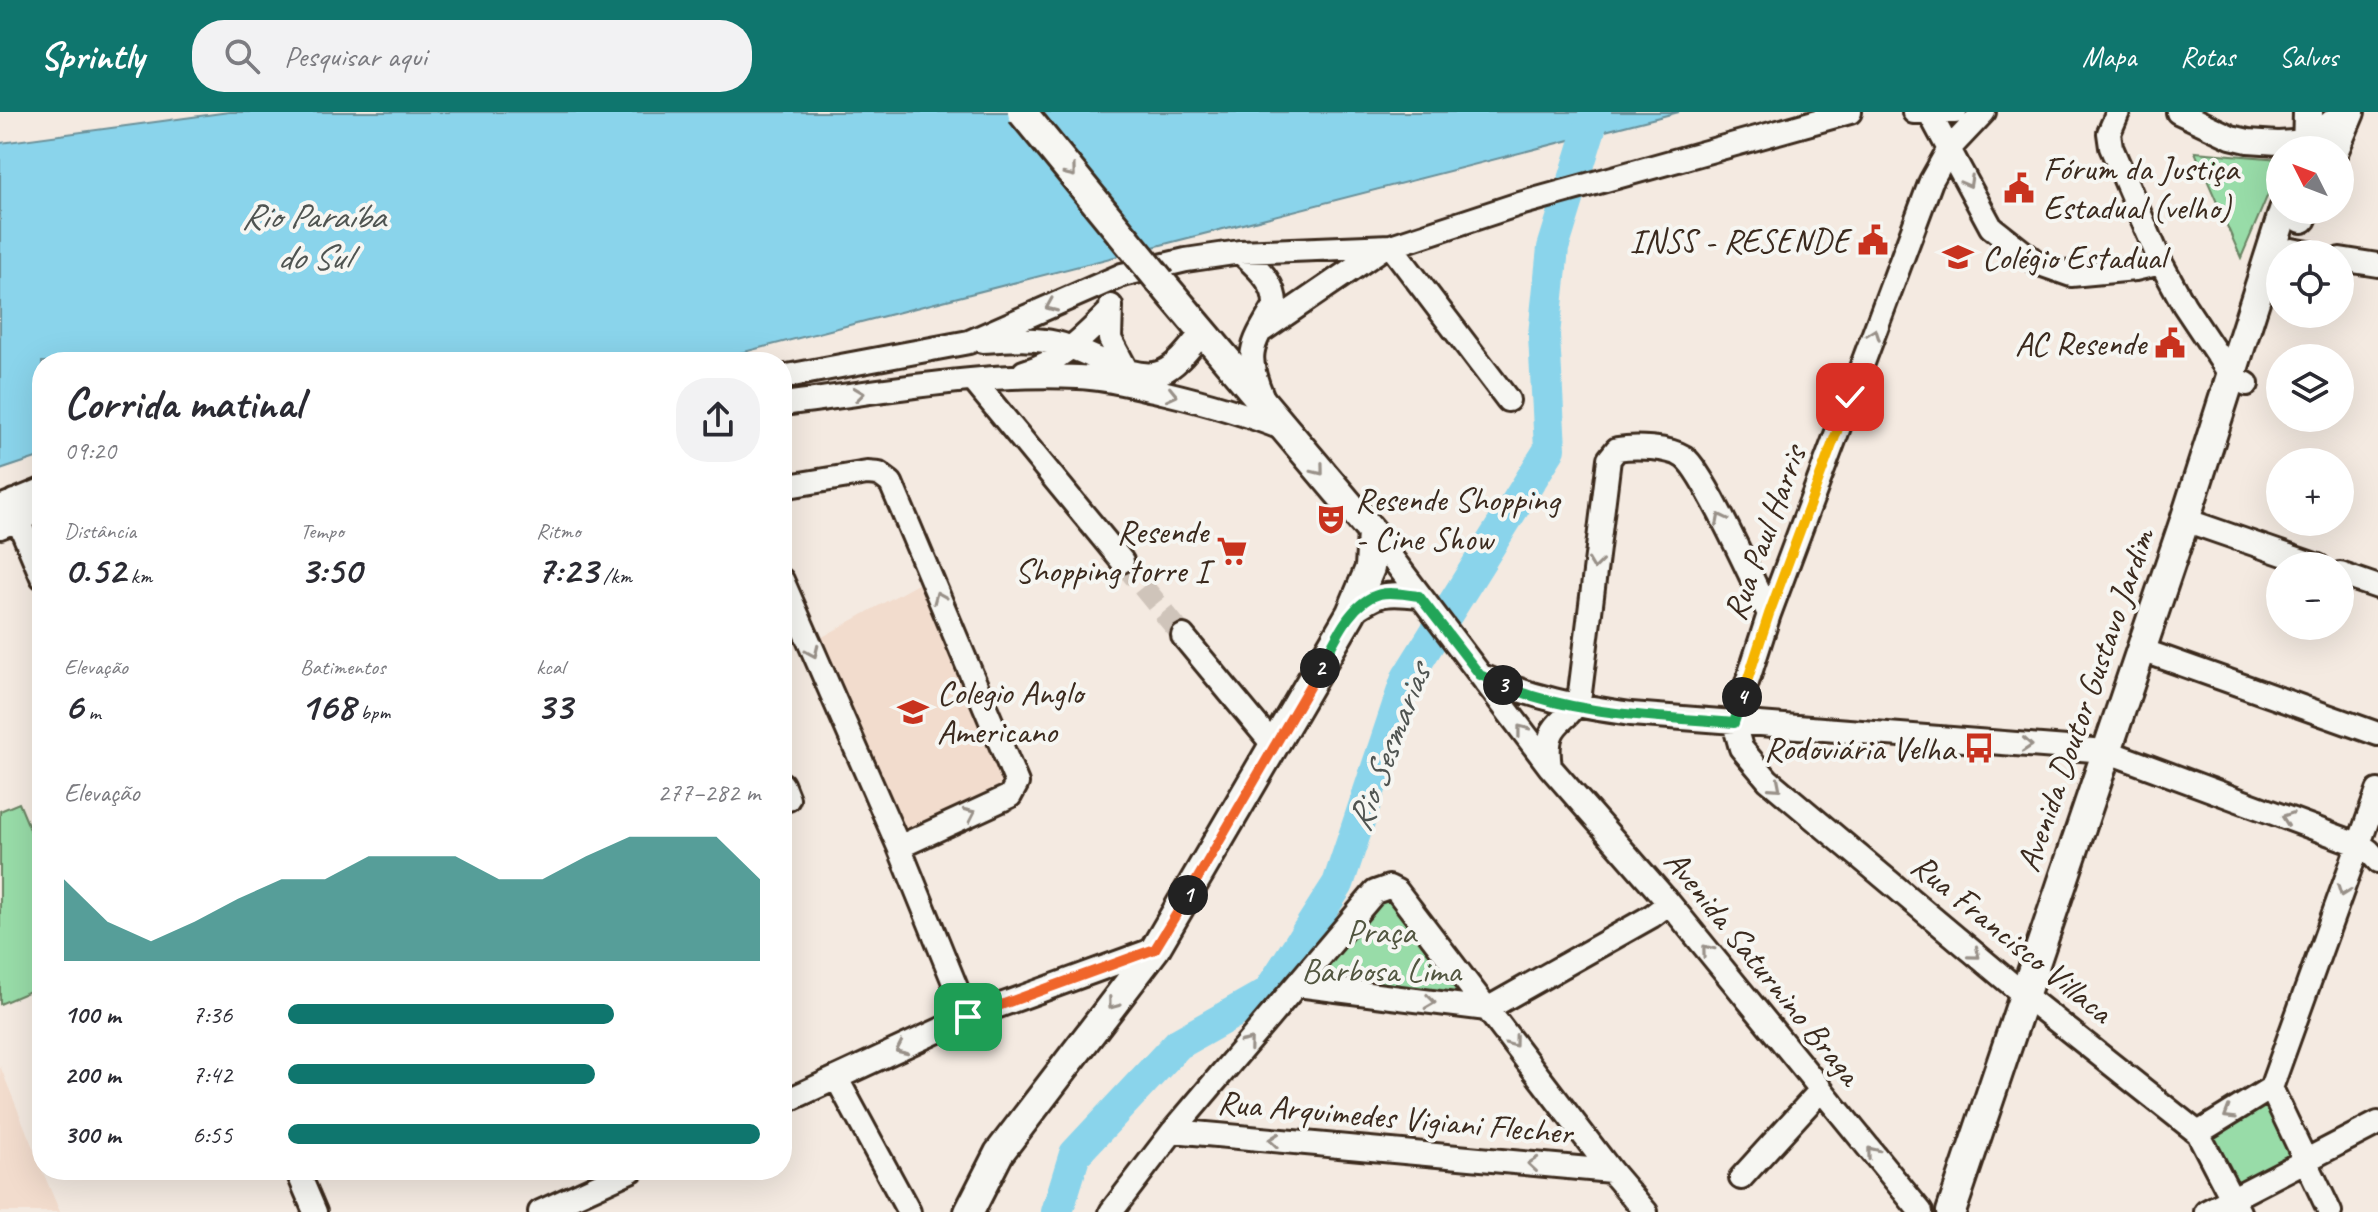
<!DOCTYPE html>
<html lang="pt">
<head>
<meta charset="utf-8">
<style>
	body { margin:0; font-family:Caveat,sans-serif; background:#f2f2f3; color:#2b2b33; height:100vh; display:flex; flex-direction:column; font-size:30px; white-space:nowrap }
	* { box-sizing:border-box; margin:0 }
	p { font-size:26px; color:#7c7c81 }
	.icon { flex:none; width:44px; height:44px; fill:none; stroke:currentColor; stroke-width:2; stroke-linecap:round; stroke-linejoin:round }
	.map { position:relative; flex:1; overflow:hidden }
	.sheet { position:absolute; left:32px; top:240px; width:760px; height:828px; display:flex; flex-direction:column; background:#fff; border-radius:32px; box-shadow:0 8px 32px #0002 }
	.sheet>* { flex:none }
	.needle { width:52px; rotate:312deg }
	.controls { position:absolute; left:2266px; top:24px; display:grid; gap:16px }
	.controls a { display:grid; place-items:center; width:88px; height:88px; border-radius:50%; background:#fff; box-shadow:0 8px 32px #0002; font-size:40px }
	.pin { position:absolute; display:grid; place-items:center; width:68px; height:68px; color:#fff; margin:-34px; border-radius:16px; box-shadow:0 4px 12px #0006 }
	.km { position:absolute; width:40px; height:40px; margin:-20px; border-radius:50%; background:#222; color:#fff; font-size:22px; line-height:40px; text-align:center }
	.round { display:grid; place-items:center; flex:none; width:84px; height:84px; border-radius:32px; background:#f2f2f3 }
	.headline { display:flex; align-items:center; justify-content:space-between; height:136px; padding:0 32px }
	h1 { font-size:44px; font-weight:800; line-height:60px }
	.figures { display:grid; grid-template-columns:repeat(3,1fr); gap:12px; height:136px; padding:8px 32px }
	.figures div { display:grid; align-content:center }
	.figures b { font-size:40px; font-weight:800 }
	.figures small { font-size:22px; font-weight:400 }
	.figures p { font-size:22px }
	.chart { height:224px; padding:16px 32px }
	.chart p { display:flex; justify-content:space-between }
	.chart svg { width:100%; height:144px; margin-top:8px; fill:#0f766e; opacity:.7 }
	ul { padding:0 32px; list-style:none; font-size:26px }
	li { display:grid; grid-template-columns:128px 96px 1fr; align-items:center; height:60px }
	li i { height:20px; border-radius:10px; background:#0f766e }
	header { display:flex; align-items:center; gap:48px; box-sizing:border-box; height:112px; padding:0 40px; background:#0f766e; color:#fff }
	header strong { font-size:38px }
	nav { display:flex; gap:44px; margin-inline-start:auto; font-size:28px }
	.search { width:560px; height:72px; background:#f2f2f3; display:flex; align-items:center; gap:20px; box-sizing:border-box; padding:0 28px; border-radius:32px; color:#7c7c81; font-size:30px }
	.map>svg:first-child { display:block }
</style>
</head>
<body>
<header>
<strong>Sprintly</strong>
<div class="search"><svg class="icon" aria-label="search" viewBox="0 0 24 24"><circle cx="10" cy="10" r="6"/><path d="M15 15l6 6"/></svg>Pesquisar aqui</div>
<nav><a>Mapa</a><a>Rotas</a><a>Salvos</a></nav>
</header>
<div class="map">
<svg width="2378" height="1100" viewBox="0 0 2378 1100">
	<rect width="100%" height="100%" fill="#f4eae1"/>
	<filter id="ink" filterUnits="userSpaceOnUse"><feTurbulence type="fractalNoise" baseFrequency=".0125" numOctaves="2"/><feDisplacementMap in="SourceGraphic" scale="16" xChannelSelector="R" yChannelSelector="G"/><feConvolveMatrix kernelMatrix="1 2 1 2 8 2 1 2 1" color-interpolation-filters="sRGB"/></filter>
	<g filter="url(#ink)">
		<!-- built -->
		<path fill="#f2dccd" d="M 923,469 L 1007,673 L 901,724 L 817,528 Z
			M 0,954 L 42,1058 L 60,1100 L 0,1100 Z"/>
		<!-- green -->
		<path fill="#98dca8" stroke="#6a8363" stroke-width="2" d="M 2195,40 L 2280,47 L 2280,54 L 2241,146 Z
			M 19,691 L 42,746 L 42,874 L 0,892 L 0,699 Z
			M 1386,780 L 1471,889 L 1304,869 Z
			M 2266,983 L 2295,1042 L 2234,1078 L 2201,1021 Z"/>
		<!-- water -->
		<path fill="#8ad4eb" stroke="#6a9099" stroke-width="2" d="M 229,0 L 1679,0 L 705,250 L 42,250 L 42,344 L 0,358 L 0,31 Z"/>
		<g fill="none" stroke-linecap="round" stroke-linejoin="round">
			<!-- river -->
			<path stroke="#8ad4eb" stroke-width="32" d="M 1057,1100 L 1075,1042 L 1178,932 L 1268,881 L 1338,772 L 1407,566 L 1550,337 L 1544,223 L 1553,136 L 1595,0"/>
			<!-- minor-tunnel -->
			<path stroke="#cfc4ba" stroke-width="22" stroke-dasharray="22 11" stroke-linecap="butt" d="M 1122,449 L 1183,524"/>
			<!-- minor casing -->
			<g stroke="#3b2a1e" stroke-width="28">
				<path id="minor" d="M 1914,0 L 1955,0
					M 1984,0 L 1949,37 L 1931,69 L 1769,502 L 1734,611 L 1741,636 L 1768,668 L 2023,882 L 2198,1021 L 2239,1100
					M 2118,0 L 2109,21 L 2111,35 L 2161,151 L 2184,193 L 2232,265 L 2247,272
					M 2178,0 L 2231,25 L 2248,29 L 2278,31 L 2308,29 L 2343,0
					M 1930,2 L 1991,115 L 2037,151 L 2071,163 L 2135,157 L 2161,151
					M 1391,134 L 1508,288
					M 2292,138 L 2314,142
					M 1240,140 C 1256,155 1276,170 1275,194 C 1252,233 1244,241 1262,284
					M 2340,147 L 2378,153
					M 1111,194 L 1110,227 L 1127,259
					M 1263,218 L 1383,136
					M 982,229 C 1007,228 1031,225 1056,231 C 1087,237 1133,272 1162,260 C 1178,253 1191,234 1202,221
					M 1024,260 C 1061,249 1083,226 1109,200
					M 782,265 L 969,230 L 1122,163 L 1186,148 L 1240,140 L 1391,134 L 1516,93 L 1850,0
					M 973,268 L 1122,449
					M 782,292 C 880,280 980,260 1078,265 C 1107,266 1134,274 1162,280 C 1204,290 1244,301 1284,317
					M 782,375 L 867,361 L 879,362 L 891,371 L 1017,671 L 1010,684 L 899,735
					M 14,389 L 18,408 L 42,465
					M 3,394 L 42,378
					M 2185,408 L 2318,454
					M 0,415 L 42,398
					M 1372,420 L 1550,655 L 1669,791 L 1921,1100
					M 2340,462 L 2378,475
					M 782,468 L 899,735 L 968,905
					M 1351,501 C 1378,481 1385,480 1419,484
					M 1183,524 L 1275,635
					M 2153,542 L 2378,622
					M 1480,563 C 1533,586 1575,594 1631,602 L 2106,639 L 2360,733 L 2368,738 L 2378,749
					M 1550,655 C 1542,602 1572,615 1580,581 L 1609,347 L 1617,337 C 1635,334 1669,335 1684,345 C 1705,361 1754,472 1769,502
					M 782,672 L 788,687
					M 1297,873 L 1487,897 L 1652,804 L 1669,791
					M 837,967 L 909,1100
					M 2271,976 L 2330,1100
					M 782,991 L 968,905 L 1155,837
					M 1173,1019 L 1611,1059
					M 2198,1021 L 2271,976 L 2378,679
					M 297,1058 L 315,1100
					M 1741,1066 L 1821,978
					M 540,1100 L 632,1058
					M 1111,1100 L 1173,1019 L 1375,780 L 1389,775 L 1397,779 L 1611,1059 L 1646,1100
					M 2206,1100 L 2378,1011"/>
			</g>
			<!-- major casing -->
			<g stroke="#3b2a1e" stroke-width="34">
				<path id="major" d="M 2307,38 L 2308,0
					M 2334,38 L 2350,0
					M 2302,106 L 2305,98
					M 969,1100 L 999,1041 L 1155,837 L 1351,501 L 1370,456 L 1372,420 L 1161,170
					M 1951,1100 L 2185,408 L 2284,98"/>
			</g>
			<!-- minor -->
			<use href="#minor" stroke="#f6f6f2" stroke-width="22"/>
			<!-- major -->
			<use href="#major" stroke="#f6f6f2" stroke-width="28"/>
			<!-- major-bridge casing -->
			<g stroke="#3b2a1e" stroke-width="34" stroke-linecap="butt">
				<path id="major-bridge" d="M 1022,0 L 1161,170"/>
			</g>
			<!-- major-bridge -->
			<use href="#major-bridge" stroke="#f6f6f2" stroke-width="28"/>
		</g>
		<!-- one-way arrows -->
		<defs><path id="oneway-chevron" d="M-2-3.5L2.5 0L-2 3.5" fill="none" stroke-width="1.6" stroke-linecap="round" stroke-linejoin="round" transform="scale(2)"/></defs>
		<g stroke="#989088">
			<use href="#oneway-chevron" transform="translate(1071 60) rotate(51)"/>
			<use href="#oneway-chevron" transform="translate(1968 70) rotate(61)"/>
			<use href="#oneway-chevron" transform="translate(1051 194) rotate(157)"/>
			<use href="#oneway-chevron" transform="translate(1874 222) rotate(-70)"/>
			<use href="#oneway-chevron" transform="translate(859 282) rotate(-7)"/>
			<use href="#oneway-chevron" transform="translate(1172 283) rotate(13)"/>
			<use href="#oneway-chevron" transform="translate(1319 358) rotate(51)"/>
			<use href="#oneway-chevron" transform="translate(1721 407) rotate(-117)"/>
			<use href="#oneway-chevron" transform="translate(1595 452) rotate(97)"/>
			<use href="#oneway-chevron" transform="translate(939 485) rotate(-113)"/>
			<use href="#oneway-chevron" transform="translate(813 540) rotate(66)"/>
			<use href="#oneway-chevron" transform="translate(1522 618) rotate(-128)"/>
			<use href="#oneway-chevron" transform="translate(2027 633) rotate(4)"/>
			<use href="#oneway-chevron" transform="translate(1776 674) rotate(41)"/>
			<use href="#oneway-chevron" transform="translate(970 702) rotate(-25)"/>
			<use href="#oneway-chevron" transform="translate(2287 706) rotate(-160)"/>
			<use href="#oneway-chevron" transform="translate(2343 779) rotate(110)"/>
			<use href="#oneway-chevron" transform="translate(1707 838) rotate(-129)"/>
			<use href="#oneway-chevron" transform="translate(1975 842) rotate(40)"/>
			<use href="#oneway-chevron" transform="translate(1430 890) rotate(7)"/>
			<use href="#oneway-chevron" transform="translate(1113 892) rotate(127)"/>
			<use href="#oneway-chevron" transform="translate(1513 930) rotate(53)"/>
			<use href="#oneway-chevron" transform="translate(1248 931) rotate(-50)"/>
			<use href="#oneway-chevron" transform="translate(901 937) rotate(155)"/>
			<use href="#oneway-chevron" transform="translate(2229 1002) rotate(149)"/>
			<use href="#oneway-chevron" transform="translate(1274 1028) rotate(-175)"/>
			<use href="#oneway-chevron" transform="translate(1872 1040) rotate(-129)"/>
			<use href="#oneway-chevron" transform="translate(1533 1052) rotate(-175)"/>
		</g>
	</g>
	<g fill="none" stroke-linecap="round" stroke-linejoin="round" filter="url(#ink)">
		<!-- split-1 casing -->
		<g stroke="#fff" stroke-width="16">
			<path id="split-1" d="M 968,905 L 1155,837 L 1188,783"/>
		</g>
		<!-- split-2 casing -->
		<g stroke="#fff" stroke-width="16">
			<path id="split-2" d="M 1188,783 L 1320,556"/>
		</g>
		<!-- split-3 casing -->
		<g stroke="#fff" stroke-width="16">
			<path id="split-3" d="M 1320,556 C 1334,531 1349,490 1380,482 C 1393,479 1407,483 1419,484 L 1480,563 L 1503,573"/>
		</g>
		<!-- split-4 casing -->
		<g stroke="#fff" stroke-width="16">
			<path id="split-4" d="M 1503,573 C 1574,604 1658,604 1734,611 L 1742,585"/>
		</g>
		<!-- split-5 casing -->
		<g stroke="#fff" stroke-width="16">
			<path id="split-5" d="M 1742,585 L 1769,502 L 1830,338"/>
		</g>
		<!-- split-6 casing -->
		<g stroke="#fff" stroke-width="16">
			<path id="split-6" d="M 1830,338 L 1850,285"/>
		</g>
		<!-- split-1 -->
		<use href="#split-1" stroke="#f0652b" stroke-width="10"/>
		<!-- split-2 -->
		<use href="#split-2" stroke="#f0652b" stroke-width="10"/>
		<!-- split-3 -->
		<use href="#split-3" stroke="#22a559" stroke-width="10"/>
		<!-- split-4 -->
		<use href="#split-4" stroke="#22a559" stroke-width="10"/>
		<!-- split-5 -->
		<use href="#split-5" stroke="#f5b400" stroke-width="10"/>
		<!-- split-6 -->
		<use href="#split-6" stroke="#f5b400" stroke-width="10"/>
	</g>
	<!-- icons -->
	<defs>
		<g id="civic-bare" transform="scale(2.4)"><path d="M-.6-6.5H3V-4.5H.6V-3L4-1V1h2V6H-6V1h2V-1L-.6-3ZM-1.2 2.5V6h2.4V2.5Z" fill="#c8321e" stroke="#f6f6f2" stroke-width="2.5" paint-order="stroke"/></g>
		<g id="school-bare" transform="scale(2.4)"><path d="M0-5L7-2L0 1L-7-2ZM-4 1L0 2.5L4 1V4Q0 6-4 4Z" fill="#c8321e" stroke="#f6f6f2" stroke-width="2.5" paint-order="stroke"/></g>
		<g id="theatre-bare" transform="scale(2.4)"><path d="M-5-5.5Q0-4 5-5.5V0Q5 5 0 6Q-5 5-5 0ZM-3.3-2.5H-1v1.5H-3.3ZM1-2.5H3.3v1.5H1ZM-2.8 1Q0 5.5 2.8 1Z" fill="#c8321e" stroke="#f6f6f2" stroke-width="2.5" paint-order="stroke"/></g>
		<g id="supermarket-bare" transform="scale(2.4)"><path d="M-6-5.5h2.5l.6 2H6L4.5 2H-2.5L-4.4-4H-6ZM-1.5 3.2a1.3 1.3 0 1 0 .1 0ZM3 3.2a1.3 1.3 0 1 0 .1 0Z" fill="#c8321e" stroke="#f6f6f2" stroke-width="2.5" paint-order="stroke"/></g>
		<g id="bus-bare" transform="scale(2.4)"><path d="M-5-6H5V4H4V6H2V4H-2V6H-4V4H-5ZM-3.5-4V0h7V-4ZM-3.5 1.2v1.5H-2V1.2ZM2 1.2v1.5H3.5V1.2Z" fill="#c8321e" stroke="#f6f6f2" stroke-width="2.5" paint-order="stroke"/></g>
	</defs>
	<g fill-rule="evenodd">
		<use href="#civic-bare" x="2019" y="76"/>
		<use href="#civic-bare" x="1873" y="128"/>
		<use href="#school-bare" x="1958" y="145"/>
		<use href="#civic-bare" x="2170" y="231"/>
		<use href="#theatre-bare" x="1331" y="407"/>
		<use href="#supermarket-bare" x="1232" y="439"/>
		<use href="#school-bare" x="913" y="600"/>
		<use href="#bus-bare" x="1979" y="636"/>
	</g>
	<g text-anchor="middle" dominant-baseline="central" stroke-width="8" stroke-linejoin="round" paint-order="stroke">
		<!-- poi labels -->
		<g font-size="34" fill="#3b2a1e" stroke="#f6f6f2" text-anchor="start">
			<text x="2043" y="56">Fórum da Justiça<tspan x="2043" dy="39">Estadual (velho)</tspan></text>
			<text x="1849" y="128" text-anchor="end">INSS - RESENDE</text>
			<text x="1982" y="145">Colégio Estadual</text>
			<text x="2146" y="231" text-anchor="end">AC Resende</text>
			<text x="1355" y="387">Resende Shopping<tspan x="1355" dy="39">- Cine Show</tspan></text>
			<text x="1208" y="419" text-anchor="end">Resende<tspan x="1208" dy="39">Shopping torre I</tspan></text>
			<text x="937" y="580">Colegio Anglo<tspan x="937" dy="39">Americano</tspan></text>
			<text x="1955" y="636" text-anchor="end">Rodoviária Velha</text>
		</g>
		<!-- street labels -->
		<g font-size="34" fill="#3b2a1e" stroke="#f6f6f2">
			<text transform="translate(1764 421) rotate(-70)">Rua Paul Harris</text>
			<text transform="translate(2085 588) rotate(-71)">Avenida Doutor Gustavo Jardim</text>
			<text transform="translate(2012 826) rotate(39)">Rua Francisco Villaca</text>
			<text transform="translate(1763 855) rotate(51)">Avenida Saturnino Braga</text>
			<text transform="translate(1395 1005) rotate(5)">Rua Arquimedes Vigiani Flecher</text>
		</g>
		<!-- park labels -->
		<g font-size="34" fill="#525640" stroke="#f6f6f2">
			<text x="1381" y="819">Praça<tspan x="1381" dy="39">Barbosa Lima</tspan></text>
		</g>
		<!-- water labels -->
		<g font-size="36" font-style="italic" fill="#4f5451" stroke="#f6f6f2">
			<text x="313" y="104">Rio Paraíba<tspan x="313" dy="41">do Sul</tspan></text>
			<text transform="translate(1388 636) rotate(-69)">Rio Sesmarias</text>
		</g>
	</g>
</svg>
<div class="controls">
<a><svg class="needle" viewBox="-14 -14 28 28"><path d="M0-13l5 13h-10z" fill="#e53935"/><path d="M0 13l5-13h-10z" fill="#7c7c81"/></svg></a>
<a><svg class="icon" aria-label="locate" viewBox="0 0 24 24"><circle cx="12" cy="12" r="6"/><path d="M12 2v4M12 18v4M2 12h4M18 12h4"/></svg></a>
<a><svg class="icon" aria-label="layers" viewBox="0 0 24 24"><path d="M12 4l9 5-9 5-9-5zM3 14l9 5 9-5"/></svg></a>
<a>+</a>
<a>−</a>
</div>
<div class="pin" style="left:968px;top:905px;background:#1e9e55"><svg class="icon" aria-label="arrive" viewBox="0 0 24 24"><path d="M6 21V4h12l-3 4 3 4H6"/></svg></div>
<div class="pin" style="left:1850px;top:285px;background:#d93025"><svg class="icon" aria-label="check" viewBox="0 0 24 24"><path d="M5 12l5 5 9-10"/></svg></div>
<b class="km" style="left:1188px;top:783px">1</b>
<b class="km" style="left:1320px;top:556px">2</b>
<b class="km" style="left:1503px;top:573px">3</b>
<b class="km" style="left:1742px;top:585px">4</b>
<section class="sheet">
<div class="headline"><div><h1>Corrida matinal</h1><p>09:20</p></div><a class="round"><svg class="icon" aria-label="share" viewBox="0 0 24 24"><path d="M12 15V3M7 8l5-5 5 5M5 13v7h14v-7"/></svg></a></div>
<div class="figures">
<div><p>Distância</p><b>0.52<small> km</small></b></div>
<div><p>Tempo</p><b>3:50</b></div>
<div><p>Ritmo</p><b>7:23<small> /km</small></b></div>
</div>
<div class="figures">
<div><p>Elevação</p><b>6<small> m</small></b></div>
<div><p>Batimentos</p><b>168<small> bpm</small></b></div>
<div><p>kcal</p><b>33</b></div>
</div>
<div class="chart"><p><span>Elevação</span>277–282 m</p>
<svg viewBox="0 0 160 44" preserveAspectRatio="none"><path d="M0 44V19L10 32L20 38L30 32L40 25L50 19L60 19L70 12L80 12L90 12L100 19L110 19L120 12L130 6L140 6L150 6L160 19V44z"/></svg>
</div>
<ul>
<li><b>100 m</b>7:36<i style="width:69%"></i></li>
<li><b>200 m</b>7:42<i style="width:65%"></i></li>
<li><b>300 m</b>6:55<i style="width:100%"></i></li>
</ul>
</section>
</div>
</body>
</html>
